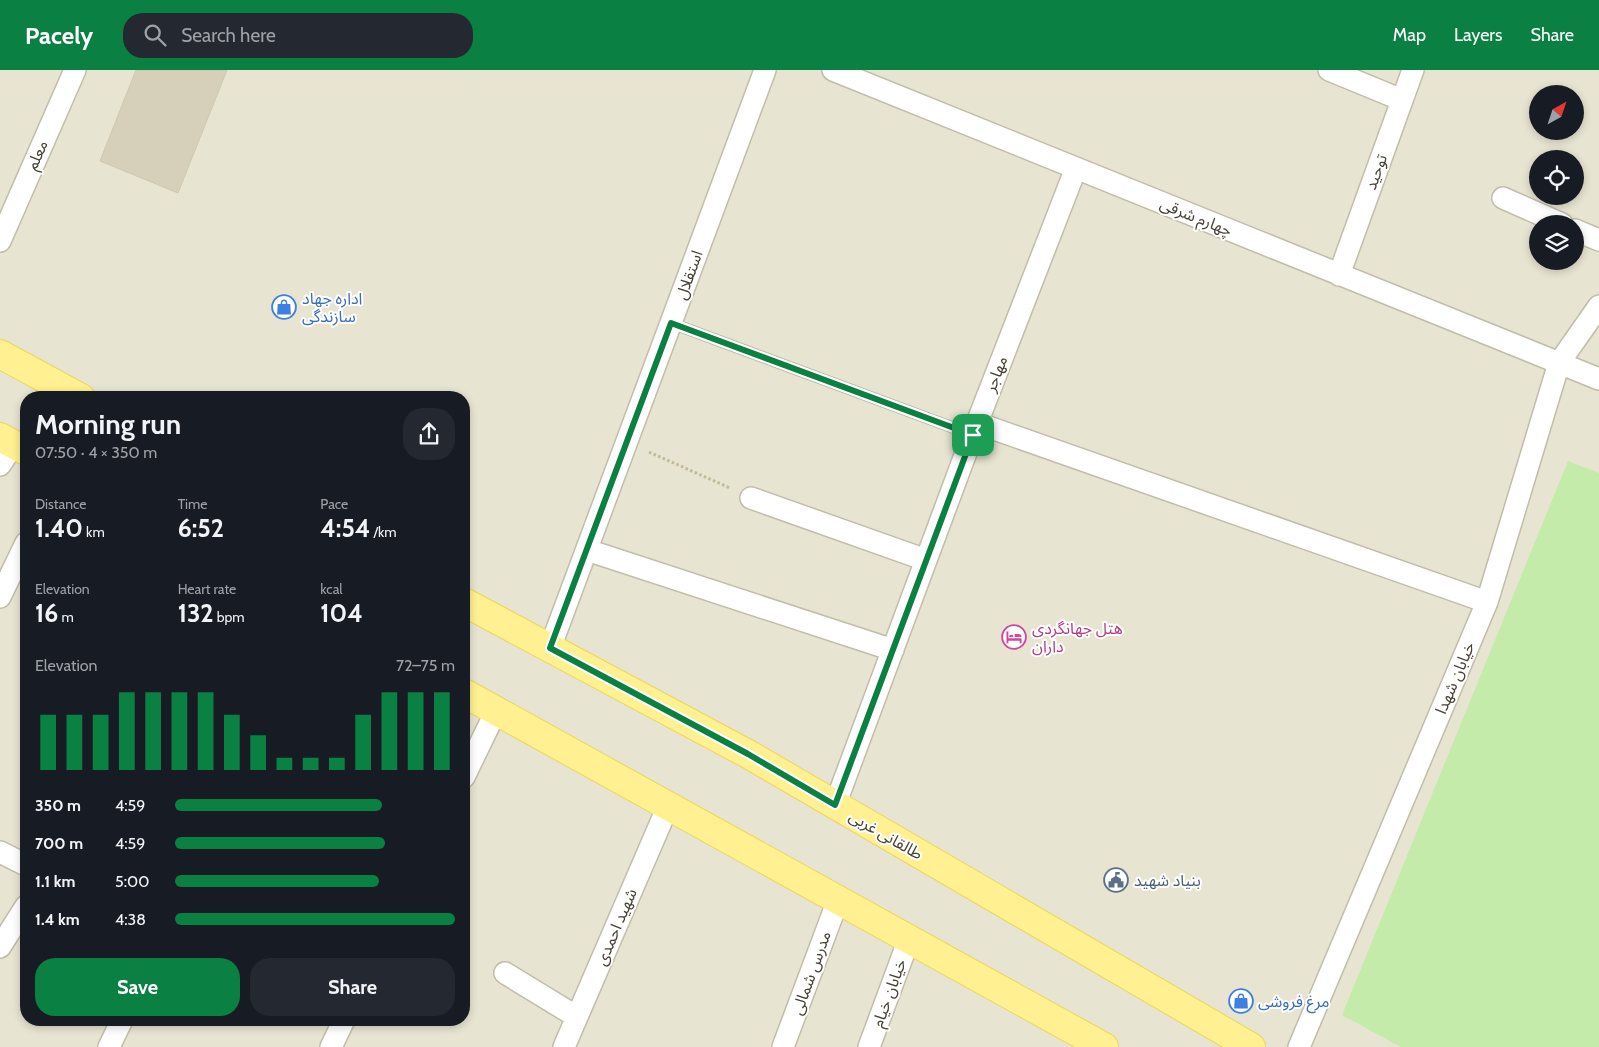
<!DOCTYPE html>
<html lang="en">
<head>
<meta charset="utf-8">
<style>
	body { margin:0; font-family:Cabin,"Noto Sans Arabic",sans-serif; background:#242831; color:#f1f3f6; height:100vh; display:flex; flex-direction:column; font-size:19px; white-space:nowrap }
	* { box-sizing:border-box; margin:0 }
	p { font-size:16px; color:#9ea1a6 }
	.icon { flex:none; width:28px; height:28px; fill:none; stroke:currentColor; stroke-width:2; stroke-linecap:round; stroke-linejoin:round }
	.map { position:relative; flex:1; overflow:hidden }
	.side { position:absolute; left:20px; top:321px; width:450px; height:635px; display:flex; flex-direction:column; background:#171b24; border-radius:20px; box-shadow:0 2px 8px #0003 }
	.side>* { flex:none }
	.needle { width:32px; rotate:40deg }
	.fabs { position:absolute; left:1529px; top:15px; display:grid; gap:10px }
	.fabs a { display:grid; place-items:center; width:55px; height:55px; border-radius:50%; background:#171b24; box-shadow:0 2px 8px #0003; font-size:25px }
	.pin { position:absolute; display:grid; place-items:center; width:42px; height:42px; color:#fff; margin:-21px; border-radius:10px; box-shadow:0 2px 8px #0006 }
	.round { display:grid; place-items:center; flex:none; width:52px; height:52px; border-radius:20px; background:#242831 }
	.summary { display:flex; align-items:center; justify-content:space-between; height:85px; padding:0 15px }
	h1 { font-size:28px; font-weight:700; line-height:38px }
	.figures { display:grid; grid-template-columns:repeat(3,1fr); gap:8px; height:85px; padding:5px 15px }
	.figures div { display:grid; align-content:center }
	.figures b { font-size:25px; font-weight:700 }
	.figures small { font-size:14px; font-weight:400 }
	.figures p { font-size:14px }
	.chart { height:140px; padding:10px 15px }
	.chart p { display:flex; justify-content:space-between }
	.chart svg { width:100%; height:90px; margin-top:5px; stroke:#0b8043; stroke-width:6 }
	.cta { display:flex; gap:10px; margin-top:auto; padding:10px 15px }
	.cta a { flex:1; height:58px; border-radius:20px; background:#0b8043; color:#fff; font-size:20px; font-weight:700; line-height:58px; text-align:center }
	.cta a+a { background:#242831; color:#f1f3f6 }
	ul { padding:0 15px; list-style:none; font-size:16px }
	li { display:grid; grid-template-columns:80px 60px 1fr; align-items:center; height:38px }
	li i { height:12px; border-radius:6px; background:#0b8043 }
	header { display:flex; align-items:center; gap:30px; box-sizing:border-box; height:70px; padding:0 25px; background:#0b8043; color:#fff }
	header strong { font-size:24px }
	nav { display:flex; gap:28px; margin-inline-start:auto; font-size:18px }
	.search { width:350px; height:45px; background:#242831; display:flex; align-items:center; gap:12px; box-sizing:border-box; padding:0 18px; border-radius:20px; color:#9ea1a6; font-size:19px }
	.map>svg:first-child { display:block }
</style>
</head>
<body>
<header>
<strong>Pacely</strong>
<div class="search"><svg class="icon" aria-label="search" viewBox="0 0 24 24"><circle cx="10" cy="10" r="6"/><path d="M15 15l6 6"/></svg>Search here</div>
<nav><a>Map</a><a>Layers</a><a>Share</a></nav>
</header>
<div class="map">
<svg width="1599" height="977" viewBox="0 0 1599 977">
	<rect width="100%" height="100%" fill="#f3f1e4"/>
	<!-- residential -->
	<path fill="#e8e4d2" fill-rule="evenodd" d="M 0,0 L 1599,0 L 1599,977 L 0,977 ZM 1538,24 L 1575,24 L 1575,61 L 1538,61 ZM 1538,89 L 1575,89 L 1575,126 L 1538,126 ZM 1538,154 L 1575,154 L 1575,191 L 1538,191 ZM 26,328 L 464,328 L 464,950 L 26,950 Z"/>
	<!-- green -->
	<path fill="#c4eba9" d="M 1568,391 L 1599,403 L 1599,977 L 1401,977 L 1342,945 Z"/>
	<!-- building -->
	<path fill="#d6cfb9" stroke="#d1c8ab" d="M 136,0 L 227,0 L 178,123 L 100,91 Z"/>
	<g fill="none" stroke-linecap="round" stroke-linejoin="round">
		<!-- service casing -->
		<g stroke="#c2bda9" stroke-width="12">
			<path id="service" d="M 671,253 L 973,365"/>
		</g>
		<!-- minor casing -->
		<g stroke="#c2bda9" stroke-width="24">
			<path id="minor" d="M 833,0 L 1599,309
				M 1329,0 L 1402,30
				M 1503,128 L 1562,154
				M 1575,160 L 1599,170
				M 0,171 L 75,0
				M 1339,205 L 1413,0
				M 977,353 L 1487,532
				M 0,395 L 14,374
				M 751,428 L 926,490
				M 587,480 L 893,580
				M 0,527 L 26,473
				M 550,578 L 765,0
				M 464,707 L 496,641
				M 835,735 L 977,353 L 1076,98
				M 0,782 L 26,795
				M 0,877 L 26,836
				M 505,903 L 577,947
				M 109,977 L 122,950
				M 331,977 L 344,950
				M 564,977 L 668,736
				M 783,977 L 838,830
				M 869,977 L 909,869
				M 1299,977 L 1487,532 L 1559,293 L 1599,236"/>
		</g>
		<!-- primary casing -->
		<g stroke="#ecd659" stroke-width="30">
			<path id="primary" d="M 0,284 L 81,328
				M 0,367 L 26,381
				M 464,532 L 748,684 L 1251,977
				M 464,623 L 1104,977"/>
		</g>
		<!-- path -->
		<path stroke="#c2b996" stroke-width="3" stroke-dasharray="2.5 2.5" stroke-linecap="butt" d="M 649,382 L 730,418"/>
		<!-- service -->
		<use href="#service" stroke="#fff" stroke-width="10"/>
		<!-- minor -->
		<use href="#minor" stroke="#fff" stroke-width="21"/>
		<!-- primary -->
		<use href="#primary" stroke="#fff091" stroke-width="28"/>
	</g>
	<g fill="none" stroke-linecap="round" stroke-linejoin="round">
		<!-- route casing -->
		<g stroke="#fff" stroke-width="10">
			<path id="route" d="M 671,253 L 973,365 L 835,735 L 748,684 L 550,578 Z"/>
		</g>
		<!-- route -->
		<use href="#route" stroke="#0b8043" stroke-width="6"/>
	</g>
	<!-- icons -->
	<defs>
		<g id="shop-ring" transform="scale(1.25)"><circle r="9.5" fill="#fff" stroke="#3f7fe0" stroke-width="1.5"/><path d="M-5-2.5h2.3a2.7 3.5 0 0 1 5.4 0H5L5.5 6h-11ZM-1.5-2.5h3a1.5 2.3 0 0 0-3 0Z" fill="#3f7fe0"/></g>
		<g id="hotel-ring" transform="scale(1.25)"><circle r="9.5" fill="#fff" stroke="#d1479c" stroke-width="1.5"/><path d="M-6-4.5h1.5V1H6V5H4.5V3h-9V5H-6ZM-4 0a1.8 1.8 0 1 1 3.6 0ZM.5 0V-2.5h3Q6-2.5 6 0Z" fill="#d1479c"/></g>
		<g id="civic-ring" transform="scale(1.25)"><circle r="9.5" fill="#fff" stroke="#5c6f8a" stroke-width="1.5"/><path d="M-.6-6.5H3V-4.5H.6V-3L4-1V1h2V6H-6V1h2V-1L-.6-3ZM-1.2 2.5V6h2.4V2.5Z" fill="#5c6f8a"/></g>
	</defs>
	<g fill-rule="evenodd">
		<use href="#shop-ring" x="284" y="237"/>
		<use href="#hotel-ring" x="1014" y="567"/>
		<use href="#civic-ring" x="1116" y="810"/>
		<use href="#shop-ring" x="1241" y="931"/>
	</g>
	<g text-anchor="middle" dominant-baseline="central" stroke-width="4" stroke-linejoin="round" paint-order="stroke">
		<!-- street labels -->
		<g font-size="16" fill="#464133" stroke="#fff">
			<text transform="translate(37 85) rotate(-66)">معلم</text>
			<text transform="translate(1376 102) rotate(-70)">توحید</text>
			<text transform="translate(1196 147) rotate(22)">چهارم شرقی</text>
			<text transform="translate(689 205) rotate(-70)">استقلال</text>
			<text transform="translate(996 304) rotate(-69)">مهاجر</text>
			<text transform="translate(1455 608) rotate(-67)">خیابان شهدا</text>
			<text transform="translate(886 765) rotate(30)">طالقانی غربی</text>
			<text transform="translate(616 857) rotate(-67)">شهید احمدی</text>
			<text transform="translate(811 903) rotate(-70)">مدرس شمالی</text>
			<text transform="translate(889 923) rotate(-70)">خیابان خیام</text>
		</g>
		<!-- shop labels -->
		<g font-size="16" fill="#366cbe" stroke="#fff" text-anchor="start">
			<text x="302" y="228">اداره جهاد<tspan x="302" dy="18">سازندگی</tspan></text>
			<text x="1258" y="931">مرغ فروشی</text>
		</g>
		<!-- hotel labels -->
		<g font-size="16" fill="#b23c85" stroke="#fff" text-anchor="start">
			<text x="1032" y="558">هتل جهانگردی<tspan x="1032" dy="18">داران</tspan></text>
		</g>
		<!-- service labels -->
		<g font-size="16" fill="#4e5e75" stroke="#fff" text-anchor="start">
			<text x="1134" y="810">بنیاد شهید</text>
		</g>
	</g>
</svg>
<div class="fabs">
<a><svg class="needle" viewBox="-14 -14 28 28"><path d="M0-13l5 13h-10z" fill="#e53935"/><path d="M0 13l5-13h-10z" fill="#9ea1a6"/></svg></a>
<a><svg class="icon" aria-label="locate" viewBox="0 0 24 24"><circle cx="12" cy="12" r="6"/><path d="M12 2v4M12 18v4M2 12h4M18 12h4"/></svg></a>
<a><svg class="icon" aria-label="layers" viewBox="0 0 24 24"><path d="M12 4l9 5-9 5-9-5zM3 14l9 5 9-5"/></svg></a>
</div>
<div class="pin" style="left:973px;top:365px;background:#1e9e55"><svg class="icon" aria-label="arrive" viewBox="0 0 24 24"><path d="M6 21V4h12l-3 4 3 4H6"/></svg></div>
<section class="side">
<div class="summary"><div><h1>Morning run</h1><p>07:50 · 4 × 350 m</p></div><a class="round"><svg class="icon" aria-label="share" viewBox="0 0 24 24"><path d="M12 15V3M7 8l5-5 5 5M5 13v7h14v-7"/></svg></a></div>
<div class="figures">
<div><p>Distance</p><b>1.40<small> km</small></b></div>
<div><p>Time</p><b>6:52</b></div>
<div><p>Pace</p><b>4:54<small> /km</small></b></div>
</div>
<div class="figures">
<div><p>Elevation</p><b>16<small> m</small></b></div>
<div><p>Heart rate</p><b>132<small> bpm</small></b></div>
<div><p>kcal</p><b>104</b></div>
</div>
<div class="chart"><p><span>Elevation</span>72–75 m</p>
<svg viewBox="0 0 160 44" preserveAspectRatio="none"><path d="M5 44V17M15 44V17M25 44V17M35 44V6M45 44V6M55 44V6M65 44V6M75 44V17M85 44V27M95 44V38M105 44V38M115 44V38M125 44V17M135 44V6M145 44V6M155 44V6"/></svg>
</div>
<ul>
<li><b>350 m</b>4:59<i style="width:74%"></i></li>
<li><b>700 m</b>4:59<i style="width:75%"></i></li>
<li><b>1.1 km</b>5:00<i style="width:73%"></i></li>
<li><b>1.4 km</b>4:38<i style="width:100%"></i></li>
</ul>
<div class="cta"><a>Save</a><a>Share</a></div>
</section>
</div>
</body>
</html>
